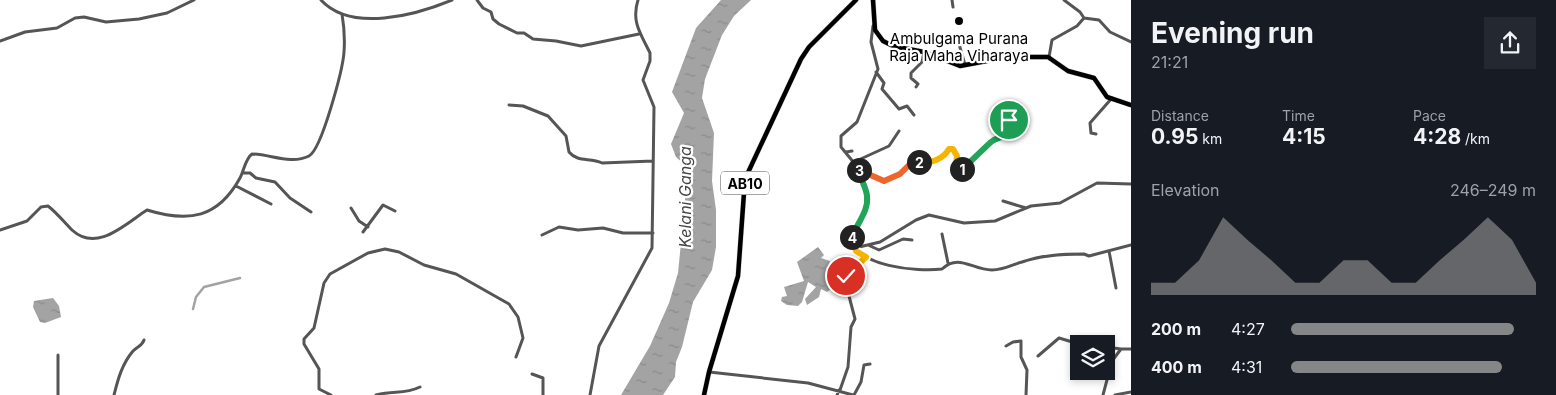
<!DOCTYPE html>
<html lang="en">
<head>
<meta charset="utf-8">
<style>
	body { margin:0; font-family:Inter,sans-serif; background:#242831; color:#f1f3f6; height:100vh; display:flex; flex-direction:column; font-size:19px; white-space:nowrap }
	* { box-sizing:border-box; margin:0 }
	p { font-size:16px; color:#9ea1a6 }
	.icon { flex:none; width:28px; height:28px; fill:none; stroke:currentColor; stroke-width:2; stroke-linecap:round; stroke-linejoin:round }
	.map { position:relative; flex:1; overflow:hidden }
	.side { display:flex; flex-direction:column; background:#171b24; width:425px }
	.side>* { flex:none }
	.fabs { position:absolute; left:1070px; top:335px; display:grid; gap:10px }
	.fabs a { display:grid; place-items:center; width:45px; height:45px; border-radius:0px; background:#171b24; box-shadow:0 2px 8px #0003; font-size:25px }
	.pin { position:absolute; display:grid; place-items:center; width:42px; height:42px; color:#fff; margin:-21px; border:2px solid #fff; border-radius:50%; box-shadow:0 1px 5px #0007 }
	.km { position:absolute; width:25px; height:25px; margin:-12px; border-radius:50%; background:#222; color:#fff; font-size:14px; line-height:25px; text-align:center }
	.round { display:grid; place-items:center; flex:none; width:52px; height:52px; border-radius:0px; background:#242831 }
	.overview { display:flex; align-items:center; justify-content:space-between; height:85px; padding:0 20px }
	h1 { font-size:28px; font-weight:700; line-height:38px }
	.metrics { display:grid; grid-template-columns:repeat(3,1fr); gap:8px; height:85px; padding:5px 20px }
	.metrics div { display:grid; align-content:center }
	.metrics b { font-size:21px; font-weight:700 }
	.metrics small { font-size:14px; font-weight:400 }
	.metrics p { font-size:14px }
	.chart { height:140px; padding:10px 20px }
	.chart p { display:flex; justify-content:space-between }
	.chart svg { width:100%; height:90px; margin-top:5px; fill:#858687; opacity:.7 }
	ul { padding:0 20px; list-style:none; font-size:16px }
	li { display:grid; grid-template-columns:80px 60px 1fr; align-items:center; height:38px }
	li i { height:12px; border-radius:6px; background:#858687 }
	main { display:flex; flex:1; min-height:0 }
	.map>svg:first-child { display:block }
</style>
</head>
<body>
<main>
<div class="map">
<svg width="1131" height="395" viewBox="0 0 1131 395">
	<defs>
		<pattern id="water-ripples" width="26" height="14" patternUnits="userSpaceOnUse" patternTransform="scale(1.25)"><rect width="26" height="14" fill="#a3a3a3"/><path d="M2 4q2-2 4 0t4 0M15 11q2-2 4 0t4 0" fill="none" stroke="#8b8b8b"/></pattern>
	</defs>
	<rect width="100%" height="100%" fill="#fff"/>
	<!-- water -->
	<path fill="url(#water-ripples)" d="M 721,0 L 751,0 L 734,16 L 722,35 L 705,79 L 702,98 L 714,133 L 712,181 L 716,210 L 716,247 L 712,270 L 693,302 L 682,347 L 676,362 L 675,377 L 663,395 L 621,395 L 650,346 L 669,303 L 678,273 L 685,203 L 685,165 L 676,157 L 671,144 L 684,113 L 672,92 L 696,28 Z
		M 818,247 L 824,255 L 821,258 L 830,261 L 828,270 L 838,279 L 834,287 L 827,292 L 821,289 L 819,297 L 807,305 L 805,299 L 816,287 L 808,282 L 802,302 L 798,306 L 787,305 L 781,301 L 782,297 L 787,296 L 784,287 L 804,281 L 797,262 Z
		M 53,298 L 59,306 L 61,317 L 45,323 L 40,322 L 33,307 L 34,301 Z"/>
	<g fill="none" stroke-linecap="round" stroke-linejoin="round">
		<!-- canal -->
		<path stroke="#a3a3a3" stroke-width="2.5" d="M 193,309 L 196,297 L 204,287 L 240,278"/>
		<!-- major casing -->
		<g stroke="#dbdbdb" stroke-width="5.5">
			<path id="major" d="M 873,0 L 875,30 L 883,41 L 893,46 L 924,52 L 960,66 L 1008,57 L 1048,57 L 1068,71 L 1094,78 L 1107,97 L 1131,105
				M 704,395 L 709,372 L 738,276 L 745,179 L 801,59 L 809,47 L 856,0"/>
		</g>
		<!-- minor -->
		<path stroke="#555" stroke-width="3" d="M 321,0 C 351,33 416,15 452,0
			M 477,0 L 483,8 L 491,12 L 493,19 L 499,24 L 517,33 L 524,33 L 533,39 L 556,41 L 581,46 L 639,34
			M 952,0 L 953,7
			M 1064,0 L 1080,12 L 1084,18 L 1099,20 L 1110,32 L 1131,42
			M 873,26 L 871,42 L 878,69 L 857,122 L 841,136 L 841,147 L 859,169 L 860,179 L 864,185 L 868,199 L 867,208 L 852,237 C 854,267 918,272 942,269 C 959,253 972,270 992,270 C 1004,270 1011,265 1022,262 C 1042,255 1062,254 1084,254 L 1089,256 L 1131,245
			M 0,41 L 25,32 L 57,28 L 75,18 L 84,17 L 106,22 L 139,19 L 167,13 L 194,0
			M 959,44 L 965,65
			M 1049,57 L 1052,40 L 1077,26 L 1084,18
			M 876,72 L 884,83 L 882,89 L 899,109 L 907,106 L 914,115
			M 916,87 L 918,84 L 911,78 L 911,73 L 922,62 L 924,52
			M 509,105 L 523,106 L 548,116 L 566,136 L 569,152 C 578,163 590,157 602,163 L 653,161
			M 1096,134 L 1091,133 L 1090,123 L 1112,98
			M 846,152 L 852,151
			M 854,162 L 889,146 L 899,131
			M 860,169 L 885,181 L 900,174 L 913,161 C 927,164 941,162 949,149 L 953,149 L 957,157 L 955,173 L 958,173 C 969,163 989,141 1001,139 L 1009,127 L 1007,113
			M 244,173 L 250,173 L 256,178 L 275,182 L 290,198 L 311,212
			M 236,186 L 271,204
			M 1003,201 L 1026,208
			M 351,208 L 359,221 L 368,227
			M 0,230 L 27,221 L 41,207 L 48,206 C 57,213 64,222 72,230 C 97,253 125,224 147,210 C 189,223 218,218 240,178 C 244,171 245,159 252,154 C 270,154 291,165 309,156 C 322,149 343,68 344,52 C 345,39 344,26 342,14
			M 363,232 L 383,205 L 395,211
			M 942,234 L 948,263
			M 542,235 L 559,227 L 578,230 L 603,228 L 623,233 L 653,233
			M 868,245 L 879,250 L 903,239 L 912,240
			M 855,248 L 880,242 L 916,220 L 929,215 L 964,223 L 995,221 L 1031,206 L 1060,203 L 1097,183 L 1131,184
			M 1109,251 L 1116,288
			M 1006,346 L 1013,342 L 1021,341 L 1021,357 L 1027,370 L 1026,395
			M 1106,347 L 1121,349
			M 1038,356 L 1059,338 L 1079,344
			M 709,372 L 808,383 L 853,395
			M 532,374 L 543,378 L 543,395
			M 840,390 L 848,367 L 851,327 L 855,319 L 849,296 L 840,282 L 866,257
			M 58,395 L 58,355
			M 114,395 C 118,379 122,364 133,351 C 138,346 142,346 144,340
			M 331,395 L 319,389 L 319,369 L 304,344 L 304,339 L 314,328 L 324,283 L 330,274 L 368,253 L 385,249 L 399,252 L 424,265 L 456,274 L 509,304 L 518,317 L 523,338 L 516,357
			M 376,395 C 395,390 403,395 420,387
			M 590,395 L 599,346 L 652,248 L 654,107 L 643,80 L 650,61 L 650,53 C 641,34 631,22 638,0
			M 837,395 L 839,390
			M 854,395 L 861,382 L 864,365 L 870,364
			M 1103,395 L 1112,361 L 1121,349 L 1131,349
			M 1115,395 L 1131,392"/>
		<!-- major -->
		<use href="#major" stroke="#000" stroke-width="4.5"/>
	</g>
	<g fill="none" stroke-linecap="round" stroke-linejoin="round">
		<!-- split-1 casing -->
		<g stroke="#fff" stroke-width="10">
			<path id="split-1" d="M 962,169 C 972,161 982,150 991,142 C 1001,134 1008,142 1009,120"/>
		</g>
		<!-- split-2 casing -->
		<g stroke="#fff" stroke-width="10">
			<path id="split-2" d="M 919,162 C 931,164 943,159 949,149 L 953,149 L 957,156 L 955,173 L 962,169"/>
		</g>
		<!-- split-3 casing -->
		<g stroke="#fff" stroke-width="10">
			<path id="split-3" d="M 859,170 L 884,181 L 900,174 L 913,161 L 919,162"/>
		</g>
		<!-- split-4 casing -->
		<g stroke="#fff" stroke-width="10">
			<path id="split-4" d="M 852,237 C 857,223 869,211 867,196 C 866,186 860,180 859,170"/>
		</g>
		<!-- split-5 casing -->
		<g stroke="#fff" stroke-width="10">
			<path id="split-5" d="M 846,276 L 866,257 L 856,251 L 852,237"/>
		</g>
		<!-- split-1 -->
		<use href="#split-1" stroke="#22a559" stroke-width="6"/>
		<!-- split-2 -->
		<use href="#split-2" stroke="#f5b400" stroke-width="6"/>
		<!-- split-3 -->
		<use href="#split-3" stroke="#f0652b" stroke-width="6"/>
		<!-- split-4 -->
		<use href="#split-4" stroke="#22a559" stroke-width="6"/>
		<!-- split-5 -->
		<use href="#split-5" stroke="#f5b400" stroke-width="6"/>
	</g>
	<!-- markers -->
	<circle fill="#000" stroke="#fff" stroke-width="2" cx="959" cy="21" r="5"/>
	<g text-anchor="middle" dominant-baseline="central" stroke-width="4.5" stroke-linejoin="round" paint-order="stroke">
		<!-- shield labels -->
		<rect fill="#fff" stroke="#4c4c4c" stroke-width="1" x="721" y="171.5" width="48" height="23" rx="4"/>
		<g font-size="14" font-weight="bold" fill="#000">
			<text x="745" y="183">AB10</text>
		</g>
		<!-- poi labels -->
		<g font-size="15" fill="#000" stroke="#fff">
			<text x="959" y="38">Ambulgama Purana<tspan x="959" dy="17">Raja Maha Viharaya</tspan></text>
		</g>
		<!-- water labels -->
		<g font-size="16" font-style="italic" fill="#444" stroke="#fff">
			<text transform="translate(685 197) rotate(-90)">Kelani Ganga</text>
		</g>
	</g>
</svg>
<div class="fabs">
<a><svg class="icon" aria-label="layers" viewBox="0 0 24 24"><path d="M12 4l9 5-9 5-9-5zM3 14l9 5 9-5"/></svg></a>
</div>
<div class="pin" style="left:1009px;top:120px;background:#1e9e55"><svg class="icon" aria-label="arrive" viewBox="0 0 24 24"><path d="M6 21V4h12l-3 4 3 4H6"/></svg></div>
<div class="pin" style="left:846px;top:276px;background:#d93025"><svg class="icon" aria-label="check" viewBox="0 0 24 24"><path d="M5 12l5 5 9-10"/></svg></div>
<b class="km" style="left:962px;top:169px">1</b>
<b class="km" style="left:919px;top:162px">2</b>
<b class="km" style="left:859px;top:170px">3</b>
<b class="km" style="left:852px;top:237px">4</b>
</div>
<section class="side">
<div class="overview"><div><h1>Evening run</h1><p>21:21</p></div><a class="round"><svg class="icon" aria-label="share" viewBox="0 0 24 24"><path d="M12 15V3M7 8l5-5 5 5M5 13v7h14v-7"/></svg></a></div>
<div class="metrics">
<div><p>Distance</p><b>0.95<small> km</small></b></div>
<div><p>Time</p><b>4:15</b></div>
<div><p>Pace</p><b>4:28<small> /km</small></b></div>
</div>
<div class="chart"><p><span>Elevation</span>246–249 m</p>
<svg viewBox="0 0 160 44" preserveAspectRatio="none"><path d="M0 44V38L10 38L20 27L30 6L40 17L50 27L60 38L70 38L80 27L90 27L100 38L110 38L120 27L130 17L140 6L150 17L160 38V44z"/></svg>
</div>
<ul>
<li><b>200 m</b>4:27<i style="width:91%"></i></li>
<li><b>400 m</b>4:31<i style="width:86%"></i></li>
</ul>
</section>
</main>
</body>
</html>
